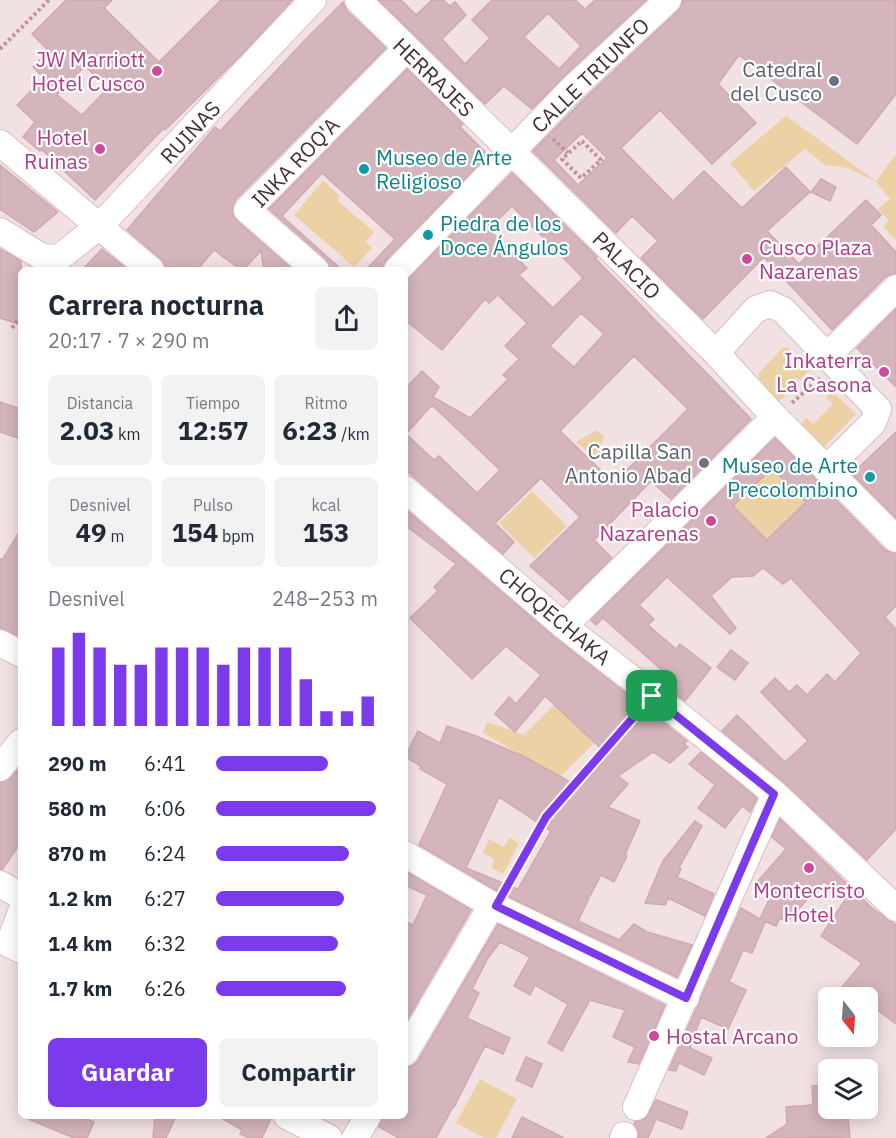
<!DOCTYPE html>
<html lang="es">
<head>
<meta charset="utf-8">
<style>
	body { margin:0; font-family:"IBM Plex Sans",sans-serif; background:#f2f2f3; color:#1f2937; height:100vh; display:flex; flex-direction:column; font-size:22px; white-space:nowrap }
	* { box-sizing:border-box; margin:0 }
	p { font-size:20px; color:#747a83 }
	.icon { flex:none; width:33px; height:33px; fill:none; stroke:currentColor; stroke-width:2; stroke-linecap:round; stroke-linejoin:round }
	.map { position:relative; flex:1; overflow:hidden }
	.drawer { position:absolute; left:18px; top:267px; width:390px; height:852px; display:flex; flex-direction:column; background:#fff; border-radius:9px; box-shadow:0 3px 15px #0003 }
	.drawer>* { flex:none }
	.needle { width:39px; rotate:163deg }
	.controls { position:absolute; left:818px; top:987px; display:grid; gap:12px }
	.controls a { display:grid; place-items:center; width:60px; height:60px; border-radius:9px; background:#fff; box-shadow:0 3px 15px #0003; font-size:30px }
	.pin { position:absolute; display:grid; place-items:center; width:51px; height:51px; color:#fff; margin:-26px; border-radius:12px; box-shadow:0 3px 9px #0006 }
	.round { display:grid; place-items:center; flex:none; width:63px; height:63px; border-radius:9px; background:#f2f2f3 }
	.headline { display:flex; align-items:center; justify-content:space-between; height:102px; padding:0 30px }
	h1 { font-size:27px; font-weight:700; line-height:45px }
	.stats { display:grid; grid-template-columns:repeat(3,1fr); gap:9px; height:102px; padding:6px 30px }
	.stats div { display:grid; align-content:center; border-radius:9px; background:#f2f2f3; text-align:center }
	.stats b { font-size:26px; font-weight:700 }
	.stats small { font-size:16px; font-weight:400 }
	.stats p { font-size:16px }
	.chart { height:168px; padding:12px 30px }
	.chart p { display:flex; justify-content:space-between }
	.chart svg { width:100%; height:108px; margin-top:6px; stroke:#7c3aed; stroke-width:6 }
	.button { display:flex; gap:12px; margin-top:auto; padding:12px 30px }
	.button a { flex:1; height:69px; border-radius:9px; background:#7c3aed; color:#fff; font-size:24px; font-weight:700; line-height:69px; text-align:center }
	.button a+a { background:#f2f2f3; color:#1f2937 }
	ul { padding:0 30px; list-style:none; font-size:20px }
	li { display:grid; grid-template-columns:96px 72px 1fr; align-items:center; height:45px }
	li i { height:15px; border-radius:8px; background:#7c3aed }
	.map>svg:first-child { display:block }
</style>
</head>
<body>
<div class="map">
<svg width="896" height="1138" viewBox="0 0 896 1138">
	<rect width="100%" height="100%" fill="#f2e1e3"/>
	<!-- green -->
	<path fill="#ecd1a5" d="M 786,116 L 876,181 L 896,154 L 896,240 L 883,227 L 889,221 L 878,209 L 890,199 L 875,181 L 847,168 L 825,165 L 805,149 L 754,191 L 730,163 Z
		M 323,181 L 340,196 L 337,200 L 374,232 L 366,242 L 372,248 L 354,267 L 294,215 Z
		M 787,347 L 810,370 L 799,380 L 796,378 L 786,388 L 788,392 L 778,402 L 759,378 L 759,373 L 782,348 Z
		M 832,391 L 856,414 L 824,447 L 801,424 L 807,418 L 813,424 L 833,404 L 826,397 Z
		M 597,430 L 604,436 L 597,460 L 576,442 Z
		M 772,468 L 806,502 L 767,540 L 733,506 Z
		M 532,491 L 567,526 L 534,558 L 499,523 Z
		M 554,705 L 595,742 L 560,777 L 483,733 L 487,722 L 524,735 Z
		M 509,838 L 519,843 L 503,874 L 492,868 L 494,859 L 483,853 L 489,839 L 504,847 Z
		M 480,1079 L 517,1099 L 496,1138 L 484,1138 L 456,1123 Z"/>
	<!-- building -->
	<path fill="#d4b5bc" stroke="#d0a8b1" stroke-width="1.5" fill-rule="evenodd" d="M 66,0 L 112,0 L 104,8 L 159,62 L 221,0 L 292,0 L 244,52 L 165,130 L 164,128 L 95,200 L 41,149 L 40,151 L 23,137 L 35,122 L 17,105 L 44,78 L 33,67 L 49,51 L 32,34 ZM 85,66 L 108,88 L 82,115 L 57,95 Z
		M 379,0 L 401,0 L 416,15 L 432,0 L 443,0 L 450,6 L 455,2 L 466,15 L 442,39 L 465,64 L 490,38 L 472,20 L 492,0 L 575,0 L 585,9 L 595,0 L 646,0 L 563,77 L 532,109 L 504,86 L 485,104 ZM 548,13 L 581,46 L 559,69 L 524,37 Z
		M 683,0 L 896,0 L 896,94 L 857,144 L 739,55 L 718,84 L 756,123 L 712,164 L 660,110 L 621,148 L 673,201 L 704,171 L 742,208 L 786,167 L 810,192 L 767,231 L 799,264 L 866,200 L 881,215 L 871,225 L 896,252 L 896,273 L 885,277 L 832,330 L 764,257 L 703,319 L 641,258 L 658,241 L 632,216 L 616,233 L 533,151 L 584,99 L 678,11 ZM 582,133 L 607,158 L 578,185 L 554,160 Z
		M 343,2 L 347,11 L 386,48 L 236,199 L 232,207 L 233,215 L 237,221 L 293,270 L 264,270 L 261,251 L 243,270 L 241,270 L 214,250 L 197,270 L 166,270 L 165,264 L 161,259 L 127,230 L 215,127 L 220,131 L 305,40 Z
		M 407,69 L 463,124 L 460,127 L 488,155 L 386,260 L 382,270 L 366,270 L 395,239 L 322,173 L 282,216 L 342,270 L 331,270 L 326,259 L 269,209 Z
		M 0,165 L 58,212 L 34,232 L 0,209 Z
		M 512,173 L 597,257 L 595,258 L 751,419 L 671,499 L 651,481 L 594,540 L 612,558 L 569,600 L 530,566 L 580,517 L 541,478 L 495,523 L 514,542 L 503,554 L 405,469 L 405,389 L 422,371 L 439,387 L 433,397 L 470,418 L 508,379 L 503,375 L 519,359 L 505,346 L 527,323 L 498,295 L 489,303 L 485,299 L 442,350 L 405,320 L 405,282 ZM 512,206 L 583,278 L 553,308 L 519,275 L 527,268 L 488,229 ZM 581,313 L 604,334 L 574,367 L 550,346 ZM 634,356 L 688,409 L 614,483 L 560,431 ZM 432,405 L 500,470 L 477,493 L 439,456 L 434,460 L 406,434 Z
		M 821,179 L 836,187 L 830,201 L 811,192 Z
		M 0,249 L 21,261 L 21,325 L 0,318 Z
		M 102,249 L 128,270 L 82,270 Z
		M 896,309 L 896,387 L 857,348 Z
		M 0,402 L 21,409 L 21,439 L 0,432 Z
		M 896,432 L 896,518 L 852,474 Z
		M 775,438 L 885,550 L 896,554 L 896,606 L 885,617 L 896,629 L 896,829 L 867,860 L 785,783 L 722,731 L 737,715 L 785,762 L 808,741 L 761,692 L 775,678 L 789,692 L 797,685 L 807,695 L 827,674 L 835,682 L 861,653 L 791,578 L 783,584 L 763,568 L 753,576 L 732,577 L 711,596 L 736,628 L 730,634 L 667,577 L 639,605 L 654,619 L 648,625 L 676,649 L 680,644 L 711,668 L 685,701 L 667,687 L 673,680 L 603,618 L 596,625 L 591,620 ZM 772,468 L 806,502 L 767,540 L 733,506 Z
		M 405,509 L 554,637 L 687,741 L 684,744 L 688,747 L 670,763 L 653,752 L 618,776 L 628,784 L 608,807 L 640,821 L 625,855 L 627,856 L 614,882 L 601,875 L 590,896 L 585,896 L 589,898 L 578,921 L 619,940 L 634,924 L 647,932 L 692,945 L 677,977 L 499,892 L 419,845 L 447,784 L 420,769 L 421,766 L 405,757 L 418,731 L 440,743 L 447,726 L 476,736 L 523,756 L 581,788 L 608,755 L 545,696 L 515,732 L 495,714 L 509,697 L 516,704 L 541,675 L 506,646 L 472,679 L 410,618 L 438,591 L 434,587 L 456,564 L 405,525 ZM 499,797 L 551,831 L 518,889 L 466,868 Z
		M 21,529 L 21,637 L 0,628 L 0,559 L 3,559 Z
		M 731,650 L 748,663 L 735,680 L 717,667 Z
		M 701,752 L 757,798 L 750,812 L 742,806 L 725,828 L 698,808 L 715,785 L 689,764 Z
		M 21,766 L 21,842 L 2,870 L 0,869 L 0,783 L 11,778 Z
		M 780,819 L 872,908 L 896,925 L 896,1024 L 867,1002 L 867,998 L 833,998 L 862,963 L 821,936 L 845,900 L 824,881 L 787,922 L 780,918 L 776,926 L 764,921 L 765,922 L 752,953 L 743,950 L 729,982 L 746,990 L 728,1029 L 701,1017 L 690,1048 L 712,1058 L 704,1075 L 679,1063 L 676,1071 L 669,1070 L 741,908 L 760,919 L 772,893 L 758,881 L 786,849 L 772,837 Z
		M 695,821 L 702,826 L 679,868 L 681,869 L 677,877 L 714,894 L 705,916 L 668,898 L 665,905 L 645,903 L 663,861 Z
		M 405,871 L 471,910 L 405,1023 L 405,921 L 413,925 L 427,895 L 405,885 Z
		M 498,924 L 665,1005 L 639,1064 L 628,1062 L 635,1047 L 613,1037 L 625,1010 L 590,1000 L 562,1051 L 548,1043 L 568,1004 L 535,985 L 530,995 L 514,986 L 530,957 L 500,942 L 488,958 L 472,989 L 479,993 L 467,1018 L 510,1038 L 503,1054 L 485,1046 L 454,1107 L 453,1107 L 436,1138 L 399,1138 L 379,1127 L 383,1116 L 405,1116 L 405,1068 L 412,1066 L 418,1061 Z
		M 526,1057 L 542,1064 L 532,1087 L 516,1080 Z
		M 828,1085 L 828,1108 L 847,1108 L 850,1137 L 766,1138 L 787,1124 L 786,1107 L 813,1105 L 812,1086 Z
		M 656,1100 L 688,1112 L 682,1129 L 656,1119 L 648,1138 L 638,1138 L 639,1131 L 634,1124 L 635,1122 L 645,1119 Z
		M 21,1116 L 78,1116 L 94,1122 L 87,1138 L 74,1138 Z
		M 155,1116 L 176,1116 L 166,1138 L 153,1138 Z
		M 218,1116 L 272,1116 L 262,1138 L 249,1138 L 240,1134 L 242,1130 Z
		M 522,1117 L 564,1138 L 512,1138 Z"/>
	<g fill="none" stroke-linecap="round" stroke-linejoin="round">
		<!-- minor casing -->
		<g stroke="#d9bdc1" stroke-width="28">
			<path id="minor" d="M 358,0 L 716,353 L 775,417 L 896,539
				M 0,143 L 151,270
				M 0,231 L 44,258 L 60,257 L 98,227 L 111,214 L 313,0
				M 316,270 L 247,210 L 406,49
				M 397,270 L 573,88 L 668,0
				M 716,353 L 756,309 L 770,304 L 783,310 L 878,409 L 873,423 L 826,469
				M 827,356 L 896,288
				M 405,489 L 564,626 L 690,724 L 775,794 L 896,908
				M 564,626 L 775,417
				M 0,643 L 21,654
				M 0,768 L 21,742
				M 405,854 L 492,905 L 686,998
				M 0,884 L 21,896
				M 21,912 L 9,944 L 21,950
				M 405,1053 L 492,905
				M 636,1107 L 775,794
				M 287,1116 L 329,1138
				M 355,1138 L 368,1116
				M 623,1138 L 624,1135"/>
		</g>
		<!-- path -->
		<path stroke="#c2939b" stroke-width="4" stroke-dasharray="3 3" stroke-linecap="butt" d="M 0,49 L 49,0
			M 553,139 L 568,153
			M 582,141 L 601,160 L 581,178 L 562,159 Z
			M 12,328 L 21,316
			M 792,403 L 820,378
			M 505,889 L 546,817 L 638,712"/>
		<!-- minor -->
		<use href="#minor" stroke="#fff" stroke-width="26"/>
	</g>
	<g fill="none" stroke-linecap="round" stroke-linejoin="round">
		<!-- route casing -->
		<g stroke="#fff" stroke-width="12">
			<path id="route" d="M 652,696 L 774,794 L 686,998 L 496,906 L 546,817 Z"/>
		</g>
		<!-- route -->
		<use href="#route" stroke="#7c3aed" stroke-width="8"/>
	</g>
	<!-- markers -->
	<g fill="#d1479c" stroke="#fff" stroke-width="2">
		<circle cx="157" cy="71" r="6"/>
		<circle cx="100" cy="149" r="6"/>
		<circle cx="747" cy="259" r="6"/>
		<circle cx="884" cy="372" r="6"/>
		<circle cx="711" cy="521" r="6"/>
		<circle cx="809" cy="868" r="6"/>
		<circle cx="654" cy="1036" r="6"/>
	</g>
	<g fill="#6b7280" stroke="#fff" stroke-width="2">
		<circle cx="834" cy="81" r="6"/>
		<circle cx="704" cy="463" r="6"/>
	</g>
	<g fill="#0f9aa8" stroke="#fff" stroke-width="2">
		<circle cx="364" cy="169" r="6"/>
		<circle cx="428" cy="235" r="6"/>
		<circle cx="870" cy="477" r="6"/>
	</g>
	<g text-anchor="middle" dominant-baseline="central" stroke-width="4.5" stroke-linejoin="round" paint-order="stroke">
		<!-- hotel labels -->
		<g font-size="21" fill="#b23c85" stroke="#fff" text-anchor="end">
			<text x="145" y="59">JW Marriott<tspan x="145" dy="24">Hotel Cusco</tspan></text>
			<text x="88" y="137">Hotel<tspan x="88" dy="24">Ruinas</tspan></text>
			<text x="759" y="247" text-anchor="start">Cusco Plaza<tspan x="759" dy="24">Nazarenas</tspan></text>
			<text x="872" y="360">Inkaterra<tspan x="872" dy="24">La Casona</tspan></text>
			<text x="699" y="509">Palacio<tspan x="699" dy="24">Nazarenas</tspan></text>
			<text x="809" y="890" text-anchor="middle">Montecristo<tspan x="809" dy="24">Hotel</tspan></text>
			<text x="666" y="1036" text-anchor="start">Hostal Arcano</text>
		</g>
		<!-- worship labels -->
		<g font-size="21" fill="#5b616d" stroke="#fff" text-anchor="end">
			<text x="822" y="69">Catedral<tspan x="822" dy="24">del Cusco</tspan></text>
			<text x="692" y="451">Capilla San<tspan x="692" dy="24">Antonio Abad</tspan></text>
		</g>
		<!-- street labels -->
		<g font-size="21" fill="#443135" stroke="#fff">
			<text transform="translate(590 75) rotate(-44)">CALLE TRIUNFO</text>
			<text transform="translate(434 77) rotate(44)">HERRAJES</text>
			<text transform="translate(190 132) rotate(-47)">RUINAS</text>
			<text transform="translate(295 162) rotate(-46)">INKA ROQ'A</text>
			<text transform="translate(627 265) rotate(45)">PALACIO</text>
			<text transform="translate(555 616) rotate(40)">CHOQECHAKA</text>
		</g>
		<!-- culture labels -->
		<g font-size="21" fill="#0d838f" stroke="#fff" text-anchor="start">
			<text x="376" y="157">Museo de Arte<tspan x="376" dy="24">Religioso</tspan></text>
			<text x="440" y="223">Piedra de los<tspan x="440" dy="24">Doce Ángulos</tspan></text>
			<text x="858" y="465" text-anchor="end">Museo de Arte<tspan x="858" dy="24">Precolombino</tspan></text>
		</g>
	</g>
</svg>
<div class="controls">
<a><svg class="needle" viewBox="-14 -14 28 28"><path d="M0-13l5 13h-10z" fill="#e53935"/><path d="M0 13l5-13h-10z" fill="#747a83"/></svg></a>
<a><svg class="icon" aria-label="layers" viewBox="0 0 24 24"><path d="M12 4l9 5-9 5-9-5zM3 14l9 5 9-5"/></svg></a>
</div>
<div class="pin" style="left:652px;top:696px;background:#1e9e55"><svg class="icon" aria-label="arrive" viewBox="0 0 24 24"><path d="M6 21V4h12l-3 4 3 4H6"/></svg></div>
<section class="drawer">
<div class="headline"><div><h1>Carrera nocturna</h1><p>20:17 · 7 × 290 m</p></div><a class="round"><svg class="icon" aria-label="share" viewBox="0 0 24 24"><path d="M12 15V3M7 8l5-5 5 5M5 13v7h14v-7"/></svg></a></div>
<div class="stats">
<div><p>Distancia</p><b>2.03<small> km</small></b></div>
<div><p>Tiempo</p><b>12:57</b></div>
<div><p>Ritmo</p><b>6:23<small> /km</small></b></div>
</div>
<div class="stats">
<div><p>Desnivel</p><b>49<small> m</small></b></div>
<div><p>Pulso</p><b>154<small> bpm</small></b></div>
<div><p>kcal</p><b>153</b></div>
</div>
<div class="chart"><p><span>Desnivel</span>248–253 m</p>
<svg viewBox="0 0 160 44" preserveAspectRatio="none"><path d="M5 44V12M15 44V6M25 44V12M35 44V19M45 44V19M55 44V12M65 44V12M75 44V12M85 44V19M95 44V12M105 44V12M115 44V12M125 44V25M135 44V38M145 44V38M155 44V32"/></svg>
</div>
<ul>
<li><b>290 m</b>6:41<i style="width:69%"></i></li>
<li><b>580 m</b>6:06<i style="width:99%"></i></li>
<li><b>870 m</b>6:24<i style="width:82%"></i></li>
<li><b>1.2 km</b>6:27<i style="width:79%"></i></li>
<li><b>1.4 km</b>6:32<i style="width:75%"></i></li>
<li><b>1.7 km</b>6:26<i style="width:80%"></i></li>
</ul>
<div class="button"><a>Guardar</a><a>Compartir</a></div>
</section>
</div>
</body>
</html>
